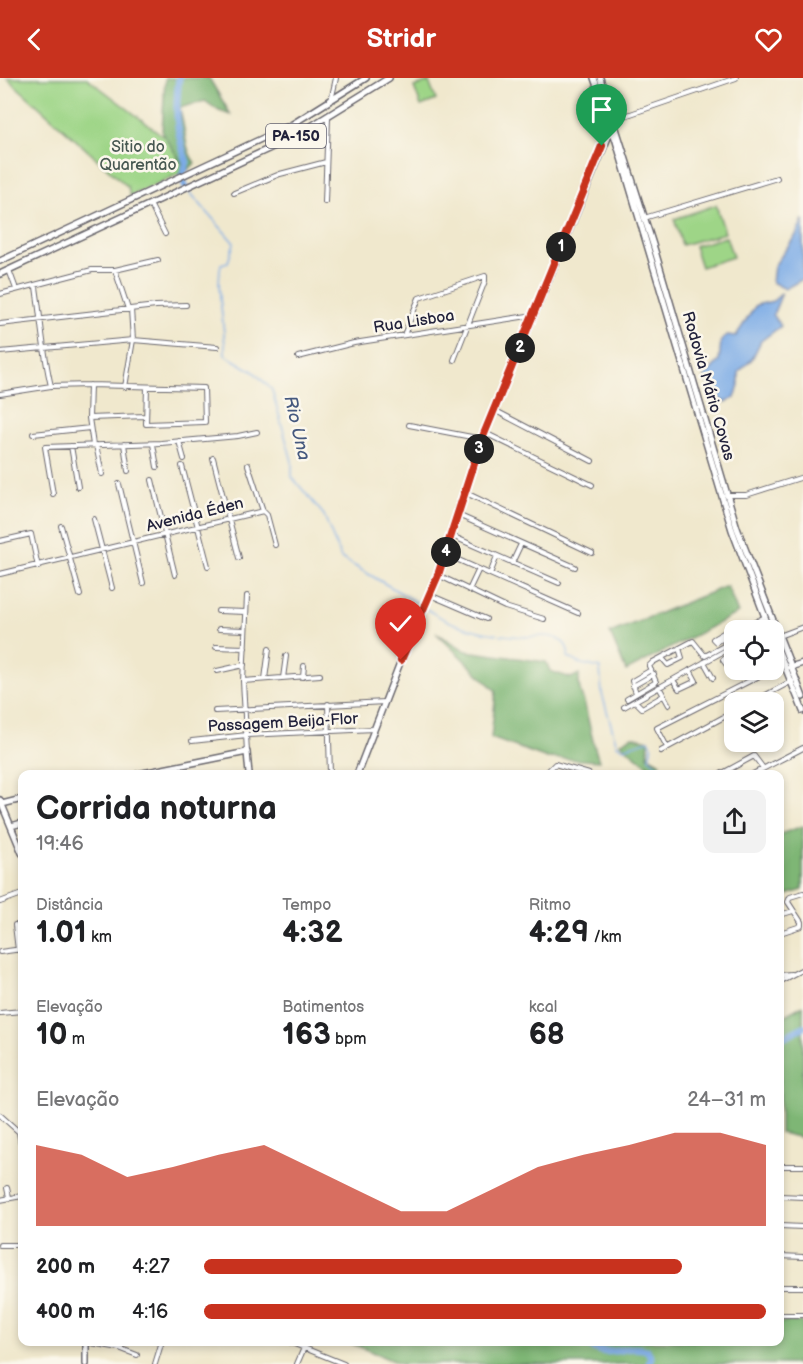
<!DOCTYPE html>
<html lang="pt">
<head>
<meta charset="utf-8">
<style>
	body { margin:0; font-family:"Balsamiq Sans",sans-serif; background:#f2f2f2; color:#202124; height:100vh; display:flex; flex-direction:column; font-size:22px; white-space:nowrap }
	* { box-sizing:border-box; margin:0 }
	p { font-size:20px; color:#757577 }
	.icon { flex:none; width:33px; height:33px; fill:none; stroke:currentColor; stroke-width:2; stroke-linecap:round; stroke-linejoin:round }
	.map { position:relative; flex:1; overflow:hidden }
	.sheet { position:absolute; left:18px; top:692px; width:766px; height:576px; display:flex; flex-direction:column; background:#fff; border-radius:12px; box-shadow:0 3px 9px #0003 }
	.sheet>* { flex:none }
	.controls { position:absolute; left:724px; top:542px; display:grid; gap:12px }
	.controls a { display:grid; place-items:center; width:60px; height:60px; border-radius:12px; background:#fff; box-shadow:0 3px 9px #0003; font-size:30px }
	.pin { position:absolute; display:grid; place-items:center; width:51px; height:51px; color:#fff; margin:-62px -26px; border-radius:50% 50% 50% 0; rotate:-45deg; box-shadow:0 0 6px #0007 }
	.pin .icon { rotate:45deg }
	.km { position:absolute; width:30px; height:30px; margin:-15px; border-radius:50%; background:#222; color:#fff; font-size:16px; line-height:30px; text-align:center }
	.round { display:grid; place-items:center; flex:none; width:63px; height:63px; border-radius:12px; background:#f2f2f2 }
	.overview { display:flex; align-items:center; justify-content:space-between; height:102px; padding:0 18px }
	h1 { font-size:33px; font-weight:700; line-height:45px }
	.figures { display:grid; grid-template-columns:repeat(3,1fr); gap:9px; height:102px; padding:6px 18px }
	.figures div { display:grid; align-content:center }
	.figures b { font-size:30px; font-weight:700 }
	.figures small { font-size:16px; font-weight:400 }
	.figures p { font-size:16px }
	.chart { height:168px; padding:12px 18px }
	.chart p { display:flex; justify-content:space-between }
	.chart svg { width:100%; height:108px; margin-top:6px; fill:#c8321e; opacity:.7 }
	ul { padding:0 18px; list-style:none; font-size:20px }
	li { display:grid; grid-template-columns:96px 72px 1fr; align-items:center; height:45px }
	li i { height:15px; border-radius:8px; background:#c8321e }
	header { display:flex; justify-content:space-between; align-items:center; height:78px; padding:0 18px; background:#c8321e; color:#fff; font-size:27px; font-weight:700 }
	.map>svg:first-child { display:block }
</style>
</head>
<body>
<header><svg class="icon" aria-label="back" viewBox="0 0 24 24"><path d="M15 5l-7 7 7 7"/></svg>Stridr<svg class="icon" aria-label="heart" viewBox="0 0 24 24"><path d="M12 20l-8-8c-3-5 5-10 8-4 3-6 11-1 8 4z"/></svg></header>
<div class="map">
<svg width="803" height="1286" viewBox="0 0 803 1286">
	<rect width="100%" height="100%" fill="#fbf7ec"/>
	<filter id="ink" filterUnits="userSpaceOnUse"><feTurbulence type="fractalNoise" baseFrequency=".0167" numOctaves="2"/><feDisplacementMap in="SourceGraphic" scale="12" xChannelSelector="R" yChannelSelector="G"/><feConvolveMatrix kernelMatrix="1 2 1 2 8 2 1 2 1" color-interpolation-filters="sRGB"/></filter>
	<filter id="wash" filterUnits="userSpaceOnUse"><feTurbulence type="fractalNoise" baseFrequency=".008" numOctaves="4" result="noise"/><feDisplacementMap in="SourceGraphic" scale="24" xChannelSelector="R" yChannelSelector="G"/><feGaussianBlur stdDeviation="1.35" result="paint"/><feColorMatrix in="noise" values="0 0 0 0 0 0 0 0 0 0 0 0 0 0 0 0 0 1.4 0 .05"/><feComposite in="paint" operator="in"/></filter>
	<g filter="url(#wash)">
		<rect width="100%" height="100%" fill="#f0e8cd"/>
		<!-- green -->
		<path fill="#9ed587" stroke="#607c61" stroke-width="1.5" d="M 7,0 L 87,0 L 175,67 L 184,83 L 179,96 L 130,118 L 128,109 Z
			M 429,4 L 436,22 L 421,28 L 414,9 Z
			M 716,127 L 725,155 L 682,167 L 674,141 Z
			M 726,159 L 733,179 L 701,189 L 694,168 Z"/>
		<!-- forest -->
		<path fill="#7eb674" stroke="#506c58" stroke-width="1.5" d="M 165,0 L 209,0 L 231,37 L 219,33 L 205,23 L 179,30 C 186,48 183,69 195,85 L 187,93 L 162,55 Z
			M 727,508 L 738,535 L 626,593 L 610,555 Z
			M 436,555 L 466,573 L 546,584 L 550,593 L 571,600 L 579,596 C 578,615 583,616 586,632 C 590,650 593,666 599,683 L 547,680 L 491,660 L 496,613 Z
			M 632,658 L 649,662 L 648,678 L 660,685 L 658,696 L 620,665 Z
			M 803,748 L 803,812 L 780,819 L 780,756 Z
			M 803,927 L 803,1060 L 780,1055 L 780,940 Z
			M 780,1244 L 803,1244 L 803,1286 L 400,1286 L 346,1263 L 780,1263 Z"/>
		<!-- water -->
		<path fill="#7cabe6" stroke="#4f6690" stroke-width="1.5" d="M 803,141 L 803,201 L 785,211 L 772,204 L 774,188 L 796,157 Z
			M 782,215 L 773,237 L 781,248 L 761,263 L 752,281 L 739,294 L 739,307 L 735,320 L 726,324 L 722,323 L 704,299 L 719,283 L 721,263 L 727,257 L 736,258 L 756,227 L 773,223 Z"/>
		<g fill="none" stroke-linecap="round" stroke-linejoin="round">
			<!-- stream -->
			<path stroke="#7cabe6" stroke-width="1.5" d="M 187,111 L 234,165 L 228,184 L 221,186 C 215,212 226,248 225,277 L 254,294 L 272,312 L 292,383 L 292,399 L 324,437 L 341,480 L 423,528
				M 427,531 C 452,550 492,557 524,559 C 536,559 551,555 561,563 C 567,566 569,573 568,579 L 578,585 L 600,590 L 602,616 L 617,667 L 623,670 L 649,662 L 652,668 L 649,680 L 659,689 L 660,696"/>
			<!-- river -->
			<path stroke="#7cabe6" stroke-width="7" d="M 179,0 C 175,31 176,55 187,84 L 182,99 L 186,110
				M 780,961 L 803,949
				M 583,1263 C 610,1286 621,1264 647,1272 L 651,1279 L 649,1286"/>
		</g>
	</g>
	<g filter="url(#ink)">
		<g fill="none" stroke-linecap="round" stroke-linejoin="round">
			<!-- minor casing -->
			<g stroke="#6a676e" stroke-width="6">
				<path id="minor" d="M 331,23 L 336,0
					M 613,42 L 736,0
					M 234,115 L 280,96 L 326,84
					M 325,124 L 328,40
					M 150,126 L 165,156
					M 644,140 L 777,100
					M 9,192 L 16,211
					M 115,192 L 128,231
					M 36,209 C 41,242 43,275 51,308
					M 0,216 L 92,192 L 115,192 L 158,182
					M 0,246 L 156,228 L 186,227
					M 404,257 L 419,220 L 485,198 L 485,203 L 454,282
					M 0,274 L 133,262 L 217,269
					M 298,279 L 354,265 L 534,237
					M 90,307 L 89,340 L 93,367
					M 125,309 L 133,262 L 131,231
					M 0,316 L 51,308 L 90,307 L 204,310 L 205,344 L 146,346 L 147,309
					M 494,332 L 592,383
					M 89,340 L 146,338
					M 409,347 L 482,361
					M 485,355 L 592,407
					M 33,356 L 90,350
					M 179,363 L 184,381
					M 124,366 L 128,393
					M 153,366 L 157,389
					M 96,367 L 102,396
					M 71,368 L 78,409
					M 213,380 L 239,480
					M 248,387 L 263,433 L 267,437 L 275,467
					M 182,388 L 208,488
					M 152,402 L 175,497
					M 119,406 L 143,505
					M 464,414 L 592,475
					M 53,416 L 45,369 L 161,365 L 238,358 L 257,354
					M 726,417 L 746,417 L 803,399
					M 458,437 L 575,489
					M 94,441 L 112,510
					M 61,448 L 80,517
					M 452,458 L 559,505
					M 0,463 L 31,456 L 38,489
					M 445,476 L 578,535
					M 512,485 L 521,466
					M 0,496 L 263,433
					M 490,496 L 497,478
					M 438,497 L 505,529 L 544,541
					M 469,512 L 478,493
					M 430,517 L 486,541
					M 247,518 L 243,603 L 247,674
					M 218,533 L 246,534
					M 219,551 L 245,552
					M 748,552 L 750,547 L 765,539
					M 755,552 L 767,544
					M 761,552 L 768,548
					M 779,558 L 803,549
					M 722,560 L 716,564 L 713,561 L 730,551 L 731,555 L 722,560 L 726,567
					M 216,569 L 245,570
					M 735,572 L 723,582 L 726,586 L 735,582
					M 662,580 L 668,587 L 682,580 L 679,570
					M 704,584 L 713,600
					M 217,593 L 244,587
					M 303,599 L 304,588
					M 283,600 L 286,578
					M 265,601 L 269,571
					M 673,602 L 679,611 L 696,603 L 690,592
					M 243,603 L 320,597
					M 633,608 L 654,596
					M 659,609 L 669,627
					M 636,615 L 632,603 L 651,592
					M 627,621 L 656,604 L 649,588 L 653,584 L 693,563 L 705,578 L 735,562
					M 635,623 L 642,630 L 663,618
					M 753,624 L 792,603
					M 328,626 L 330,696
					M 624,629 L 735,567
					M 215,633 L 385,624
					M 192,663 L 247,657 L 374,651
					M 667,669 L 657,650 L 773,591
					M 661,673 L 735,633
					M 545,696 L 555,686 L 589,696
					M 721,696 L 754,678 L 763,690
					M 753,696 L 803,670
					M 0,824 L 22,816
					M 780,837 L 793,833
					M 15,847 L 18,872
					M 780,855 L 801,848 L 801,844 L 788,824 L 790,819 L 803,815
					M 0,874 L 22,871
					M 780,897 L 791,896
					M 780,903 L 803,891
					M 0,935 L 22,933
					M 0,1037 L 19,1054 L 22,1054
					M 19,1054 L 22,1072
					M 780,1088 L 803,1088
					M 7,1110 L 9,1119
					M 780,1118 L 803,1119
					M 0,1122 L 22,1118
					M 780,1148 L 803,1149
					M 0,1167 L 22,1167
					M 780,1178 L 803,1179
					M 780,1209 L 803,1209
					M 780,1237 L 803,1237
					M 287,1263 L 344,1286
					M 86,1264 L 119,1270 L 137,1277
					M 155,1286 L 162,1263
					M 297,1286 L 307,1263"/>
			</g>
			<!-- major casing -->
			<g stroke="#6a676e" stroke-width="8">
				<path id="major" d="M 594,0 L 616,63 L 732,452 L 770,552
					M 600,0 L 655,173 L 737,450 L 803,619
					M 0,183 L 291,47 L 366,0
					M 0,196 L 292,60 L 389,0
					M 774,562 L 803,633
					M 790,589 L 803,585
					M 138,696 L 247,674 L 249,696
					M 357,696 L 401,582 L 438,497 L 482,361 L 612,50
					M 0,722 L 22,775
					M 2,726 L 22,721
					M 11,748 L 22,745
					M 86,1286 L 86,1263"/>
			</g>
			<!-- minor -->
			<use href="#minor" stroke="#fff" stroke-width="4"/>
			<!-- major -->
			<use href="#major" stroke="#fff" stroke-width="5"/>
		</g>
	</g>
	<g fill="none" stroke-linecap="round" stroke-linejoin="round" filter="url(#ink)">
		<!-- route casing -->
		<g stroke="#fff" stroke-width="12">
			<path id="route" d="M 401,582 L 438,497 L 482,361 L 602,68"/>
		</g>
		<!-- route -->
		<use href="#route" stroke="#c8321e" stroke-width="8"/>
	</g>
	<g text-anchor="middle" dominant-baseline="central" stroke-width="5" stroke-linejoin="round" paint-order="stroke">
		<!-- shield labels -->
		<rect fill="#fbf7ec" stroke="#636270" stroke-width="1.5" x="266" y="46" width="60" height="24" rx="4.5"/>
		<g font-size="15" font-weight="bold" fill="#22223b">
			<text x="296" y="58">PA-150</text>
		</g>
		<!-- park labels -->
		<g font-size="16" fill="#475852" stroke="#fbf7ec">
			<text x="138" y="69">Sitio do<tspan x="138" dy="18">Quarentão</tspan></text>
		</g>
		<!-- street labels -->
		<g font-size="16" fill="#22223b" stroke="#fbf7ec">
			<text transform="translate(414 244) rotate(-9)">Rua Lisboa</text>
			<text transform="translate(708 308) rotate(74)">Rodovia Mário Covas</text>
			<text transform="translate(195 437) rotate(-14)">Avenida Éden</text>
			<text transform="translate(283 645) rotate(-3)">Passagem Beija-Flor</text>
		</g>
		<!-- water labels -->
		<g font-size="18" font-style="italic" fill="#46597f" stroke="#fbf7ec">
			<text transform="translate(297 350) rotate(77)">Rio Una</text>
		</g>
	</g>
</svg>
<div class="controls">
<a><svg class="icon" aria-label="locate" viewBox="0 0 24 24"><circle cx="12" cy="12" r="6"/><path d="M12 2v4M12 18v4M2 12h4M18 12h4"/></svg></a>
<a><svg class="icon" aria-label="layers" viewBox="0 0 24 24"><path d="M12 4l9 5-9 5-9-5zM3 14l9 5 9-5"/></svg></a>
</div>
<div class="pin" style="left:602px;top:68px;background:#1e9e55"><svg class="icon" aria-label="arrive" viewBox="0 0 24 24"><path d="M6 21V4h12l-3 4 3 4H6"/></svg></div>
<div class="pin" style="left:401px;top:582px;background:#d93025"><svg class="icon" aria-label="check" viewBox="0 0 24 24"><path d="M5 12l5 5 9-10"/></svg></div>
<b class="km" style="left:561px;top:169px">1</b>
<b class="km" style="left:520px;top:270px">2</b>
<b class="km" style="left:479px;top:371px">3</b>
<b class="km" style="left:446px;top:474px">4</b>
<section class="sheet">
<div class="overview"><div><h1>Corrida noturna</h1><p>19:46</p></div><a class="round"><svg class="icon" aria-label="share" viewBox="0 0 24 24"><path d="M12 15V3M7 8l5-5 5 5M5 13v7h14v-7"/></svg></a></div>
<div class="figures">
<div><p>Distância</p><b>1.01<small> km</small></b></div>
<div><p>Tempo</p><b>4:32</b></div>
<div><p>Ritmo</p><b>4:29<small> /km</small></b></div>
</div>
<div class="figures">
<div><p>Elevação</p><b>10<small> m</small></b></div>
<div><p>Batimentos</p><b>163<small> bpm</small></b></div>
<div><p>kcal</p><b>68</b></div>
</div>
<div class="chart"><p><span>Elevação</span>24–31 m</p>
<svg viewBox="0 0 160 44" preserveAspectRatio="none"><path d="M0 44V11L10 15L20 24L30 20L40 15L50 11L60 20L70 29L80 38L90 38L100 29L110 20L120 15L130 11L140 6L150 6L160 11V44z"/></svg>
</div>
<ul>
<li><b>200 m</b>4:27<i style="width:85%"></i></li>
<li><b>400 m</b>4:16<i style="width:100%"></i></li>
</ul>
</section>
</div>
</body>
</html>
